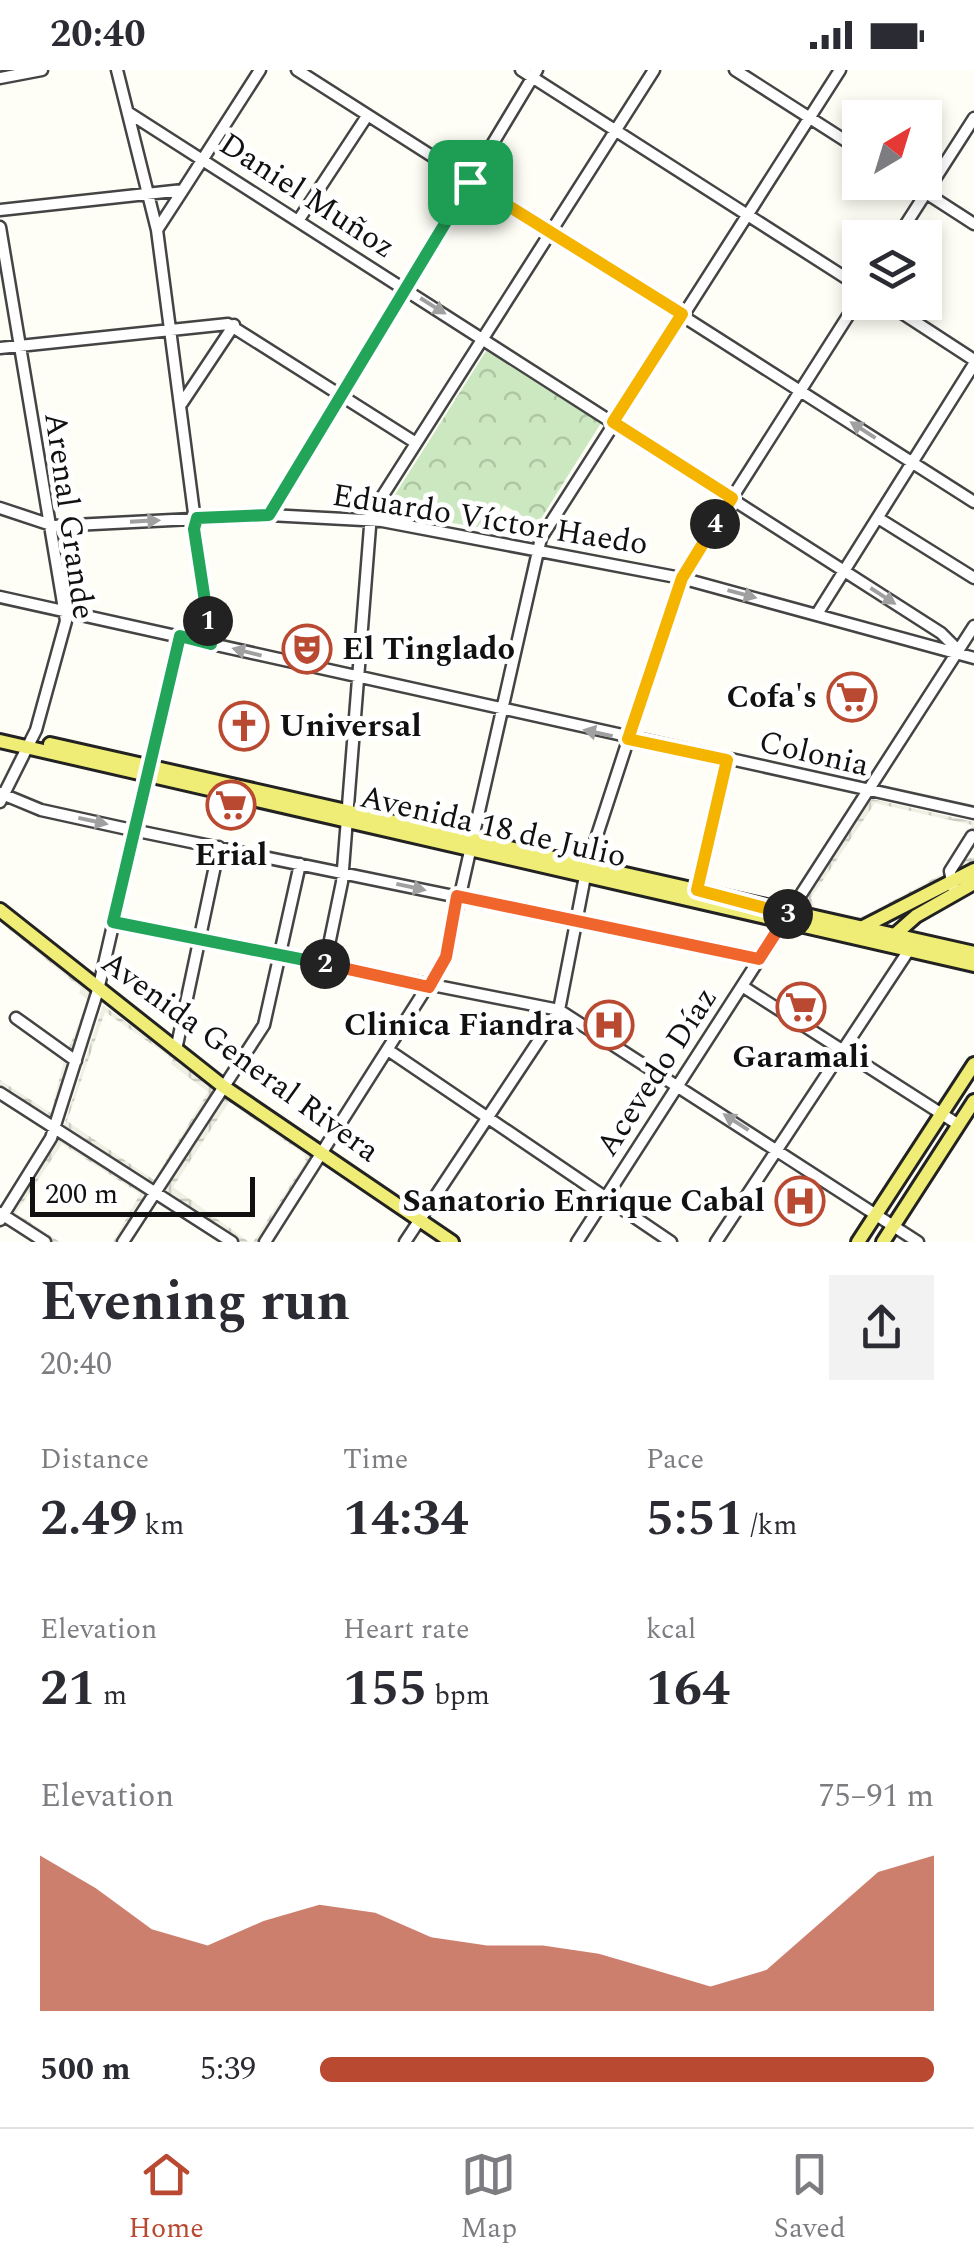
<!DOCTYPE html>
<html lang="en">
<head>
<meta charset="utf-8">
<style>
	body { margin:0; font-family:Spectral,serif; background:#f2f2f3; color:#2b2b33; height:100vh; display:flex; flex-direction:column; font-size:38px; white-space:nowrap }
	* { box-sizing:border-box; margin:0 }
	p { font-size:32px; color:#7c7c81 }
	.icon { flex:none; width:55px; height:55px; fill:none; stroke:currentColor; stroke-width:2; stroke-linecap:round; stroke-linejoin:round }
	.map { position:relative; height:1172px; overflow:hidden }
	.drawer { display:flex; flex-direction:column; background:#fff; flex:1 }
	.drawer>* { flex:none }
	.needle { width:65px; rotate:38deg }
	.controls { position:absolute; left:842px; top:30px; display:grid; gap:20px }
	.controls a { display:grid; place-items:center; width:100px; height:100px; border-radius:0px; background:#fff; box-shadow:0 5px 15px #0003; font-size:50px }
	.scale { position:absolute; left:30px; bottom:25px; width:225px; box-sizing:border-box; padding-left:10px; border:5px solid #111; border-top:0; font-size:28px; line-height:35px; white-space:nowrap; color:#111; -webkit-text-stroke:8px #fff; paint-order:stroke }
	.pin { position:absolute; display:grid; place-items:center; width:85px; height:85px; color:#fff; margin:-42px; border-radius:20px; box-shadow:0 5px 15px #0006 }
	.km { position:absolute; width:50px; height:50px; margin:-25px; border-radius:50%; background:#222; color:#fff; font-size:28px; line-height:50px; text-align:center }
	.round { display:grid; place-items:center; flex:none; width:105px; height:105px; border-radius:0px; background:#f2f2f3 }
	.overview { display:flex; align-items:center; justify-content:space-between; height:170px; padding:0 40px }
	h1 { font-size:55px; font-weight:700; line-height:75px }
	.figures { display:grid; grid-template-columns:repeat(3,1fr); gap:15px; height:170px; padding:10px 40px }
	.figures div { display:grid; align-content:center }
	.figures b { font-size:50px; font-weight:700 }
	.figures small { font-size:28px; font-weight:400 }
	.figures p { font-size:28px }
	.chart { height:280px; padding:20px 40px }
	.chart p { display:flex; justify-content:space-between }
	.chart svg { width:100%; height:180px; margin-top:10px; fill:#b94931; opacity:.7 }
	ul { padding:0 40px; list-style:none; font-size:32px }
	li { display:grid; grid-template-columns:160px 120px 1fr; align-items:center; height:75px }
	li i { height:25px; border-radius:12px; background:#b94931 }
	.status { display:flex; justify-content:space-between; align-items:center; height:70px; padding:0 50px; background:#fff; direction:ltr }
	.status svg { height:28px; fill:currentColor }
	.tab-bar { display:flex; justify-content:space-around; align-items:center; height:140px; border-top:2px solid #e1e1e2; background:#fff; font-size:28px; color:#7c7c81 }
	.tab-bar a { display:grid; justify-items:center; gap:5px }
	.tab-bar .active { color:#b94931 }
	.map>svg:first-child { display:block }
</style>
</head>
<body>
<div class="status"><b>20:40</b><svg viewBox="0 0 49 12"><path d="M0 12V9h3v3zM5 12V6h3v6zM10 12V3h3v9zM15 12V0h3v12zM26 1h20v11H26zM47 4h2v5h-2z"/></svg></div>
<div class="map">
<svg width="974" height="1172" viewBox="0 0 974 1172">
	<defs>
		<pattern id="park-crowns" width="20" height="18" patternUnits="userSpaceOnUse" patternTransform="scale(2.5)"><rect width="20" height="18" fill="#cce8c0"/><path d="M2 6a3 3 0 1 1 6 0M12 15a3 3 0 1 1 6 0" fill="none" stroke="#aec6a4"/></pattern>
		<pattern id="plaza-grid" width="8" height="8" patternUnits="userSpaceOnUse" patternTransform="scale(2.5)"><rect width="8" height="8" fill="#f0efe3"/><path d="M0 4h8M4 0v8" fill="none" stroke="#cdccc2"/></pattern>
	</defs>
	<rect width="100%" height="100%" fill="#fefef6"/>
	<!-- park -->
	<path fill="url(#park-crowns)" d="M 486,281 L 601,353 L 537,455 L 504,435 L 489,459 L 384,442 Z"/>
	<!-- plaza -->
	<path fill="url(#plaza-grid)" fill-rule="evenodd" d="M 872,729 L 974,752 L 974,768 L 962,790 L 974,787 L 974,797 L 957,806 L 949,797 L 937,812 L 867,850 L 811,841 L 807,827 ZM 875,733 L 972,755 L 971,761 L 942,804 L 868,844 L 856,848 L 815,838 L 811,828 Z
		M 0,846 L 91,923 L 50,1047 L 0,1016 L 0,1010 L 51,1043 L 64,990 L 10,951 L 17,940 L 69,978 L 88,930 L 79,923 L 81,918 L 0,852 Z
		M 103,935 L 216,1019 L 154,1115 L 64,1055 ZM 105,942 L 173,989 L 171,994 L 208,1022 L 154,1110 L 67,1051 Z
		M 226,1026 L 312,1086 L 259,1172 L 253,1172 L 306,1091 L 304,1084 L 229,1032 L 173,1117 L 249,1172 L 241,1172 L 165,1121 Z
		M 59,1069 L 147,1125 L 119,1172 L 113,1172 L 140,1124 L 62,1074 L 16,1143 L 60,1172 L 52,1172 L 11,1144 Z"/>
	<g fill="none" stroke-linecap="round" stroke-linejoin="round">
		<!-- minor casing -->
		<g stroke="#444" stroke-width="15">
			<path id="minor" d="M 117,0 L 157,160 L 211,573
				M 297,0 L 974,432
				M 521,0 L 860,217
				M 735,0 L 860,80
				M 0,8 L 42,0
				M 129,43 L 941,563 L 959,581
				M 909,112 L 974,154
				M 0,140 L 183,120 L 260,0
				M 298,151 L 367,46
				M 0,157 L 66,551 L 36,660 L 0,732
				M 157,160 L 183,120
				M 897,168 L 974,48
				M 885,232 L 974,290
				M 0,278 L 228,254 L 416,373
				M 182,333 L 234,255
				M 0,438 L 54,456 L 269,445 L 382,451 L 681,508 L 974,588
				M 269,445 L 537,0
				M 878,448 L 974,508
				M 0,527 L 974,743
				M 817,544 L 974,294
				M 0,723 L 41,740 L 123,758 L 759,889
				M 953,817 L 950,801 L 972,766
				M 697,820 L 727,690
				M 113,852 L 559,940 L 918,1172
				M 325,894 L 342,812 L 371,444 L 654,0
				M 742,916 L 959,1055
				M 16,948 L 76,991
				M 176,980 L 219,777
				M 388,980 L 671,1172
				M 0,1023 L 232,1172
				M 0,1143 L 45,1172
				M 0,1150 L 51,1068 L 98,920 L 180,566
				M 123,1172 L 264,955 L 300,794
				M 265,1172 L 446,887 L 541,468 L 840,0
				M 405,1172 L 559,940 L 587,796 L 681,508 L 860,227
				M 577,1172 L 974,556
				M 716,1172 L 911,877"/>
		</g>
		<!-- major casing -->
		<g stroke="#222" stroke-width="18">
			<path id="major" d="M 0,671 L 974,895
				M 50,674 L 974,883
				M 0,840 L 224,1017 L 452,1172
				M 863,857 L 974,800
				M 890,869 L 916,846 L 974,813
				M 858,1172 L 974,994
				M 883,1172 L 974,1031"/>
		</g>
		<!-- minor -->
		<use href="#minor" stroke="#fff" stroke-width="10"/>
		<!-- major -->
		<use href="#major" stroke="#efed75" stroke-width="12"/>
	</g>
	<!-- one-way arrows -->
	<defs><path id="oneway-solid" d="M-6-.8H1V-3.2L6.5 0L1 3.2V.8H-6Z" transform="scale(2.5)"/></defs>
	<g fill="#a0a0a0">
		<use href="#oneway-solid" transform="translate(433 236) rotate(32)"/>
		<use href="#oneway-solid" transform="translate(863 360) rotate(-147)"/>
		<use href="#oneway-solid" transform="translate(145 451) rotate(-3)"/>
		<use href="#oneway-solid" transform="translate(742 524) rotate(15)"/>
		<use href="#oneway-solid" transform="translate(883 526) rotate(33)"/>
		<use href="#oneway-solid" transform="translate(247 582) rotate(-166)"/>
		<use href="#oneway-solid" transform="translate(598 663) rotate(-168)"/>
		<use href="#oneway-solid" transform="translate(93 751) rotate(12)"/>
		<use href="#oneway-solid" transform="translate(411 817) rotate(12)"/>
		<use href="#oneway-solid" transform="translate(736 1052) rotate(-147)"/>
	</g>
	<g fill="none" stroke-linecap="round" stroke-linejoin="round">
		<!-- split-1 casing -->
		<g stroke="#fff" stroke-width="20">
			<path id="split-1" d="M 208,551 L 194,459 L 197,448 L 269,445 L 470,112"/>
		</g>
		<!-- split-2 casing -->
		<g stroke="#fff" stroke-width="20">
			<path id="split-2" d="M 208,551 L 211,574 L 180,566 L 113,852 L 325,894"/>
		</g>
		<!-- split-3 casing -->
		<g stroke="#fff" stroke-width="20">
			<path id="split-3" d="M 325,894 L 429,917 L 446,887 L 457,826 L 759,889 L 788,844"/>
		</g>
		<!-- split-4 casing -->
		<g stroke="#fff" stroke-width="20">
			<path id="split-4" d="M 715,454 L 682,508 L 628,669 L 727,690 L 697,820 L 788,844"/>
		</g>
		<!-- split-5 casing -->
		<g stroke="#fff" stroke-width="20">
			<path id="split-5" d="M 470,112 L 682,244 L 613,352 L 732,428 L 715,454"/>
		</g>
		<!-- split-1 -->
		<use href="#split-1" stroke="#22a559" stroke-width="12"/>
		<!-- split-2 -->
		<use href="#split-2" stroke="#22a559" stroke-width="12"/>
		<!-- split-3 -->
		<use href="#split-3" stroke="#f0652b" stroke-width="12"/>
		<!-- split-4 -->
		<use href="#split-4" stroke="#f5b400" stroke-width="12"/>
		<!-- split-5 -->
		<use href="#split-5" stroke="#f5b400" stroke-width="12"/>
	</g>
	<!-- icons -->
	<defs>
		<g id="theatre-ring" transform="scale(2.5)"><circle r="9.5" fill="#fff" stroke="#b94931" stroke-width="1.5"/><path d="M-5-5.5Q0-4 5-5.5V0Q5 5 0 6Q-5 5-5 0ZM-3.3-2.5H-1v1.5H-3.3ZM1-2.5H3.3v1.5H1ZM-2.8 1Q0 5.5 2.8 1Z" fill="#b94931"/></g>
		<g id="supermarket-ring" transform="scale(2.5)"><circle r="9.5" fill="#fff" stroke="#b94931" stroke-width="1.5"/><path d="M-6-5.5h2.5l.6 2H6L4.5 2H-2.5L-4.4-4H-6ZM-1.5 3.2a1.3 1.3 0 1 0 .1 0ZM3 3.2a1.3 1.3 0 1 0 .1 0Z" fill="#b94931"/></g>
		<g id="church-ring" transform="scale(2.5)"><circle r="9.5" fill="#fff" stroke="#b94931" stroke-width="1.5"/><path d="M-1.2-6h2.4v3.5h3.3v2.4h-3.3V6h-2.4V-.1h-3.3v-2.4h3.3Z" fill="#b94931"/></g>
		<g id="hospital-ring" transform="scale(2.5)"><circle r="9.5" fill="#fff" stroke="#b94931" stroke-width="1.5"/><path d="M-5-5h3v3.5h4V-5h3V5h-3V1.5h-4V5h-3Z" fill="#b94931"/></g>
	</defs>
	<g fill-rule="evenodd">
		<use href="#theatre-ring" x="307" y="579"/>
		<use href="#supermarket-ring" x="852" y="627"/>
		<use href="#church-ring" x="244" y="656"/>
		<use href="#supermarket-ring" x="231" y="735"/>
		<use href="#supermarket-ring" x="801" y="937"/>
		<use href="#hospital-ring" x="609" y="955"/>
		<use href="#hospital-ring" x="800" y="1131"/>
	</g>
	<g text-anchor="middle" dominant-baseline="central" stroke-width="10" stroke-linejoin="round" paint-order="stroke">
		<!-- street labels -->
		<g font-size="32" fill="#111" stroke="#fff">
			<text transform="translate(307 126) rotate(33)">Daniel Muñoz</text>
			<text transform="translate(69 446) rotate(82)">Arenal Grande</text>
			<text transform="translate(490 450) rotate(9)">Eduardo Víctor Haedo</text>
			<text transform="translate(814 684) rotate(13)">Colonia</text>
			<text transform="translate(493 757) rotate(13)">Avenida 18 de Julio</text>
			<text transform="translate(240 987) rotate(36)">Avenida General Rivera</text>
			<text transform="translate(657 1002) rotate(-57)">Acevedo Díaz</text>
		</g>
		<!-- poi labels -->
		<g font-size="32" font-weight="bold" fill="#111" stroke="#fff" text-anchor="end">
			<text x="342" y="579" text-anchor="start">El Tinglado</text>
			<text x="817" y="627">Cofa's</text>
			<text x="279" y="656" text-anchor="start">Universal</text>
			<text x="231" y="785" text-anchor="middle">Erial</text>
			<text x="574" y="955">Clinica Fiandra</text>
			<text x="801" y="987" text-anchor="middle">Garamali</text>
			<text x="765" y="1131">Sanatorio Enrique Cabal</text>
		</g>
	</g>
</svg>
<div class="controls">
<a><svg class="needle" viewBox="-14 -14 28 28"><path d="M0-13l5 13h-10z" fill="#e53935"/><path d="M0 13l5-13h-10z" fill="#7c7c81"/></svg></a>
<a><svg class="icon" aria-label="layers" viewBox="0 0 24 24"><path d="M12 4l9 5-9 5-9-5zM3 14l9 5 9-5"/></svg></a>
</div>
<div class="scale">200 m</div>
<div class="pin" style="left:470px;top:112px;background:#1e9e55"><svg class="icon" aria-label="arrive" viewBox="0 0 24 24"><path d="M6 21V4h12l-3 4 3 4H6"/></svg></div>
<b class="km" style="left:208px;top:551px">1</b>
<b class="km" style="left:325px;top:894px">2</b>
<b class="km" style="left:788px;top:844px">3</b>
<b class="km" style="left:715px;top:454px">4</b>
</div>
<section class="drawer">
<div class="overview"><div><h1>Evening run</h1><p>20:40</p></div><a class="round"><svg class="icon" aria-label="share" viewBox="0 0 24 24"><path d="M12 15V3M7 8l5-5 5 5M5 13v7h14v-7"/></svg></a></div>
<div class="figures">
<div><p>Distance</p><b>2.49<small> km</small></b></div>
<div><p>Time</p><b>14:34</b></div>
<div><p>Pace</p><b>5:51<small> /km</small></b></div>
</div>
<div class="figures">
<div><p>Elevation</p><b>21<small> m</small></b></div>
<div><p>Heart rate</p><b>155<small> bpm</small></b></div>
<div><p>kcal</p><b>164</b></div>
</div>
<div class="chart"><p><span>Elevation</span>75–91 m</p>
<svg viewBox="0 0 160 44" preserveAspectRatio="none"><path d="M0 44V6L10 14L20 24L30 28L40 22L50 18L60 20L70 26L80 28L90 28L100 30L110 34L120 38L130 34L140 22L150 10L160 6V44z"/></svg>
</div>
<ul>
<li><b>500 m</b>5:39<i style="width:100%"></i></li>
</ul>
</section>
<nav class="tab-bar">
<a class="active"><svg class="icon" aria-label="home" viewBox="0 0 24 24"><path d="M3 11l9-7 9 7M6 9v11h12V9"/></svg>Home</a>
<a><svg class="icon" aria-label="map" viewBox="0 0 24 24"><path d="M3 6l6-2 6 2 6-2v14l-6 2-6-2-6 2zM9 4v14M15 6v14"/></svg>Map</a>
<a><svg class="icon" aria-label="saved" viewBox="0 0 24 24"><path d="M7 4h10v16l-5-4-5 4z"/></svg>Saved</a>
</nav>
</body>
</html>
